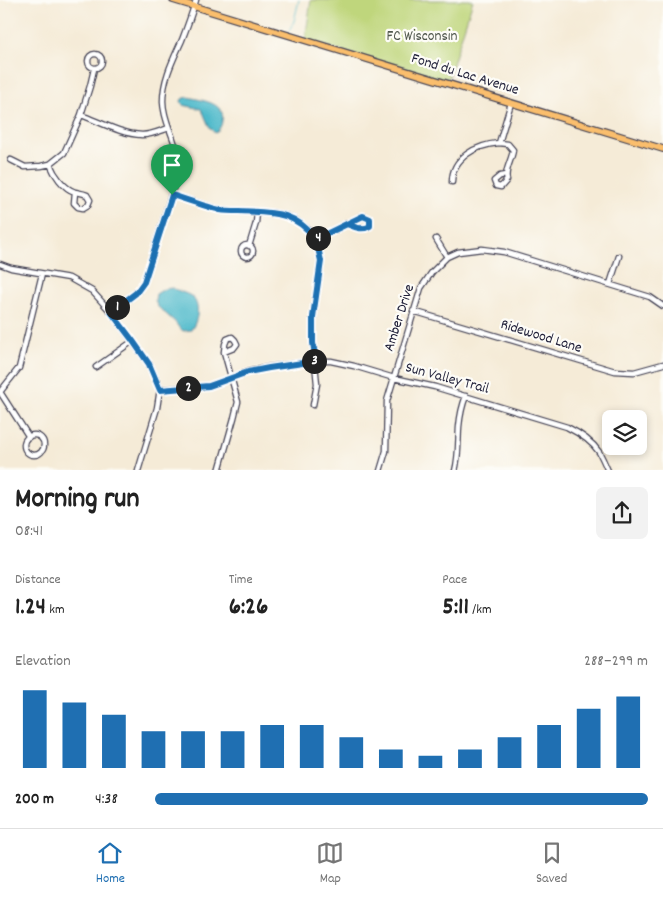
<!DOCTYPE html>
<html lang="en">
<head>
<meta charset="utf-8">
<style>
	body { margin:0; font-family:Dekko,sans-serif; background:#f2f2f2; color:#222; height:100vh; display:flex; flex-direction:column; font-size:19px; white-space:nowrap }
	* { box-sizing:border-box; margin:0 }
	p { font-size:16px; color:#767676 }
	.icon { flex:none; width:28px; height:28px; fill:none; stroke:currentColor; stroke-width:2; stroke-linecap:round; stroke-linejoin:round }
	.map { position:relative; height:470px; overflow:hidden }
	.sheet { display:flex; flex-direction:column; background:#fff; flex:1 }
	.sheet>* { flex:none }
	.buttons { position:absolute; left:602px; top:410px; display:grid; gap:10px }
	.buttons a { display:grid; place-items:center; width:45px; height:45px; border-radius:8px; background:#fff; box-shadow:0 2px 8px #0003; font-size:25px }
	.pin { position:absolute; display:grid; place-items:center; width:42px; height:42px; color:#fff; margin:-51px -21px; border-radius:50% 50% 50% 0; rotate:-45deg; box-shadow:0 0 5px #0007 }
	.pin .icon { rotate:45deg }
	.km { position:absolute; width:25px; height:25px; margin:-12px; border-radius:50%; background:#222; color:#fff; font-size:14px; line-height:25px; text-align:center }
	.round { display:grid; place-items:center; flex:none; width:52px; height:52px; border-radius:8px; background:#f2f2f2 }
	.overview { display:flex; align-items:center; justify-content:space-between; height:85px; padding:0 15px }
	h1 { font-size:28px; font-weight:700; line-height:38px }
	.figures { display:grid; grid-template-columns:repeat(3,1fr); gap:8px; height:85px; padding:5px 15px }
	.figures div { display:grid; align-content:center }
	.figures b { font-size:25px; font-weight:700 }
	.figures small { font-size:14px; font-weight:400 }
	.figures p { font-size:14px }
	.chart { height:140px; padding:10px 15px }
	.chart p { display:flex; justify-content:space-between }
	.chart svg { width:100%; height:90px; margin-top:5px; stroke:#1f6fb2; stroke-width:6 }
	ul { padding:0 15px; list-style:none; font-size:16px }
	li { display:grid; grid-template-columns:80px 60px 1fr; align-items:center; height:38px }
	li i { height:12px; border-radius:6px; background:#1f6fb2 }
	.tab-bar { display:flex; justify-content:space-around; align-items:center; height:70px; border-top:1px solid #e0e0e0; background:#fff; font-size:14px; color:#767676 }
	.tab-bar a { display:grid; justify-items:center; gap:2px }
	.tab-bar .on { color:#1f6fb2 }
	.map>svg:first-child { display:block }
</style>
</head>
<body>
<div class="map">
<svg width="663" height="471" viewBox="0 0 663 471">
	<rect width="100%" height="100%" fill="#fdfcf7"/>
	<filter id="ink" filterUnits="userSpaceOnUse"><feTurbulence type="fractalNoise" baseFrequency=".02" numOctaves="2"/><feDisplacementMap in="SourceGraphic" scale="10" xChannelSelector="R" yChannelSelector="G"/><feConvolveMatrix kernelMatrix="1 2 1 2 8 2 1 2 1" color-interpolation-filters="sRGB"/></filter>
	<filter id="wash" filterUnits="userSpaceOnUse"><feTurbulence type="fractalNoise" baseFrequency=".0096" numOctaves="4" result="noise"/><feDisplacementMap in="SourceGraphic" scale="20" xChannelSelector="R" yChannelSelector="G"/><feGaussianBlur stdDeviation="1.12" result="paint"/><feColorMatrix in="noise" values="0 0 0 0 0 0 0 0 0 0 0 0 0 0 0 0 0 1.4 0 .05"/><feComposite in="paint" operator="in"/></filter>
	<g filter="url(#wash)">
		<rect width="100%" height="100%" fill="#f5ebd7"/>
		<!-- green -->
		<path fill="#bfd67b" stroke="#707c5b" d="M 311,0 L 473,0 L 447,83 L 305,40 Z"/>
		<!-- water -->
		<path fill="#4fbacb" stroke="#386e83" d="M 188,97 C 199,100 227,102 222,121 C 222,125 219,129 217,132 L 215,133 C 207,127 206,116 201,109 L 183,105 L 181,101 L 182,99 Z
			M 172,288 C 178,291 186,293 191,296 C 201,304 198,321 191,330 L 184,331 L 180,329 L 175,322 L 157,306 L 155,300 L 156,294 L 164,289 Z"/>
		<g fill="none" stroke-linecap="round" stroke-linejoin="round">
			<!-- stream -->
			<path stroke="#4fbacb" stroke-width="1" d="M 289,31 L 294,21 L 299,0"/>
		</g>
	</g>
	<g filter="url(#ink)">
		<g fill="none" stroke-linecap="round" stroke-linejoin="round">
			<!-- minor casing -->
			<g stroke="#424052" stroke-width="7">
				<path id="minor" d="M88 61a7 7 0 1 1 14 0a7 7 0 1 1-14 0Z
					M 81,115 C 100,122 121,134 142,135 C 151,135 160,131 169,128
					M 499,143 L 508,144 L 513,150 C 512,160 504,170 507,180 L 501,187 L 496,186 L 494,181 L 500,176 L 506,175
					M 11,160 L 25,167 L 41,166 L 50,164 L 64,153 L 81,115 L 90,86 L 94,69
					M 50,164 C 54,174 63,188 75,192 C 80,193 83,193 87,195 L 90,200 L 88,205 L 83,208 L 78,207 L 74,203 L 75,192
					M 452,182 C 452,157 477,145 499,143 L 511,103
					M 172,195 L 221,210 L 273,213 L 287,216 L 297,221 L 308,229 L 316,239 L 321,261 L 313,317 L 313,343 L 317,384 L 313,405
					M 316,239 L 363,216 L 370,219 L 370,226 C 362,231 355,227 347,223
					M 436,239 L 447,257
					M241 251a6 6 0 1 1 12 0a6 6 0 1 1-12 0Z
					M 249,246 L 256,223 L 257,212
					M 0,264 L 11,268 L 69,278 L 92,291 L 111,312 L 149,364 L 160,389 L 157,408 L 138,471
					M 610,284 L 619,256
					M 413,311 L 615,371 L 634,372 L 663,364
					M 111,312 L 136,293 L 144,282 L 177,176 C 178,165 178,156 175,145 C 171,131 163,117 163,101 C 163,79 173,60 182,40 C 187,27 192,13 196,0
					M 96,367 L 133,341
					M 160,389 L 209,386 L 247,372 L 269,367 L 316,361 L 331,361 L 354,366 L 394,378 L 435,387 L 567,427 C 579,433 591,440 599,452 C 602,457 605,464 608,471
					M 0,392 L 19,368 L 42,274
					M 0,392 L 29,437
					M24 445a10 10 0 1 1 20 0a10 10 0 1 1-20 0Z
					M 219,471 L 234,418 L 238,402 L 224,352 L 225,344 L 227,339 L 232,337 L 235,340 L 237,344 L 234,348 L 224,352
					M 380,471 L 386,451 L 387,401 L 421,288 L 432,272 L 447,257 L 458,252 L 482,249 L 504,252 L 650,297 L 663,306
					M 455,471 C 459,456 458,442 459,427 C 460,416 462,406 466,396"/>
			</g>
			<!-- major casing -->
			<g stroke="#424052" stroke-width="8">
				<path id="major" d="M 173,0 L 663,149"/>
			</g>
			<!-- minor -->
			<use href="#minor" stroke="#fff" stroke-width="4.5"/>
			<!-- major -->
			<use href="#major" stroke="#fabe6d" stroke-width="5.5"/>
		</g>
	</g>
	<g fill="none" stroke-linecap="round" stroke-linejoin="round" filter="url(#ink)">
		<!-- route casing -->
		<g stroke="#fff" stroke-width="10">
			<path id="route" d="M 172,195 L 144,282 L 136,293 L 111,312 L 133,341 L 149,364 L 160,390 L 209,386 L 248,372 L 269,368 L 316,361 L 313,343 L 313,317 L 321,261 L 316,239 L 363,216 L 370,219 L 370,226 C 362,231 355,227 347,224 L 316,239 C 293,210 272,213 239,211 C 233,211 226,211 220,210 C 204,206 187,200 172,195"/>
		</g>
		<!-- route -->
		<use href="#route" stroke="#1f6fb2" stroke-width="6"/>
	</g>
	<g text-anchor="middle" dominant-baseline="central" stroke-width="4.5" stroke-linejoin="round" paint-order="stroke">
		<!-- park labels -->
		<g font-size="15" fill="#51584e" stroke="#fdfcf7">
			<text x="422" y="37">FC Wisconsin</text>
		</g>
		<!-- street labels -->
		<g font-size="15" fill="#22223b" stroke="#fdfcf7">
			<text transform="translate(465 75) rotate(17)">Fond du Lac Avenue</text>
			<text transform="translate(400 318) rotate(-72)">Amber Drive</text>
			<text transform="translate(541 337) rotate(17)">Ridewood Lane</text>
			<text transform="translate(447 379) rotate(15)">Sun Valley Trail</text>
		</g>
	</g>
</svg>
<div class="buttons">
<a><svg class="icon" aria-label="layers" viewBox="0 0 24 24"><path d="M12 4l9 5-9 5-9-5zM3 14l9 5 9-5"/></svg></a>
</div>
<div class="pin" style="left:172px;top:195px;background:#1e9e55"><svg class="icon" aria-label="arrive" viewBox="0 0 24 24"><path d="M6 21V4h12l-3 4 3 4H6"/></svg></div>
<b class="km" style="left:117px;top:307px">1</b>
<b class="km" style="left:188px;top:388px">2</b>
<b class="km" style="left:314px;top:361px">3</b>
<b class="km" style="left:318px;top:238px">4</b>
</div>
<section class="sheet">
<div class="overview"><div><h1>Morning run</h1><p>08:41</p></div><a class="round"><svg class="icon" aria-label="share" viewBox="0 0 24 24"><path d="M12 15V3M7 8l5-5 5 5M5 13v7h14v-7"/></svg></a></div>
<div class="figures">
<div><p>Distance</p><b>1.24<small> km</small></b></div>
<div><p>Time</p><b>6:26</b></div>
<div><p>Pace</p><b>5:11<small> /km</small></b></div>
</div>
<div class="chart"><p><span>Elevation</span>288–299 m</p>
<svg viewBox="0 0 160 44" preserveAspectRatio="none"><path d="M5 44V6M15 44V12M25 44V18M35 44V26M45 44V26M55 44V26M65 44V23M75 44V23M85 44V29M95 44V35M105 44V38M115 44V35M125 44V29M135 44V23M145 44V15M155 44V9"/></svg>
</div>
<ul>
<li><b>200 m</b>4:38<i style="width:100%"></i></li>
</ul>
</section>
<nav class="tab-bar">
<a class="on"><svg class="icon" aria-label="home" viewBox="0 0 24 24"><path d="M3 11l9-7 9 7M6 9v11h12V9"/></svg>Home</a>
<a><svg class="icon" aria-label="map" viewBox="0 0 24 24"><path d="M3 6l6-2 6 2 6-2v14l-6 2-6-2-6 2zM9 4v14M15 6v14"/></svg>Map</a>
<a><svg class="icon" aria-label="saved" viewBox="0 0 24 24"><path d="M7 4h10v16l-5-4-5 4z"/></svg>Saved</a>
</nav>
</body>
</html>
